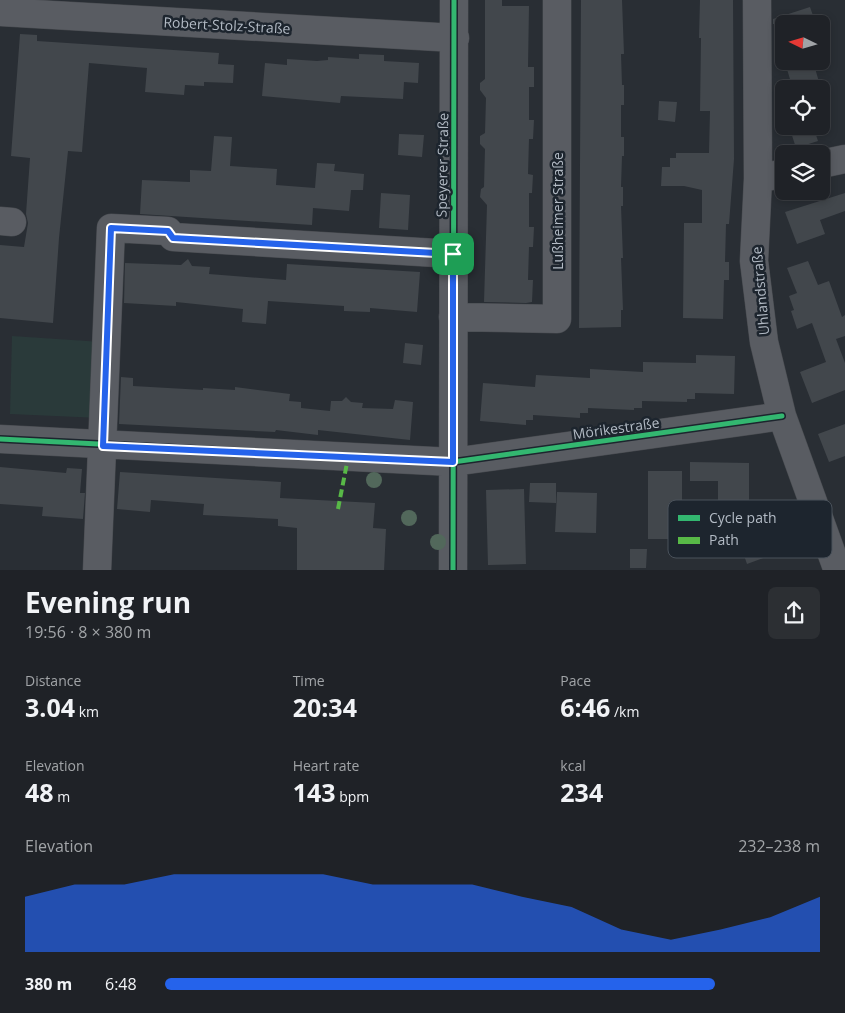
<!DOCTYPE html>
<html lang="en">
<head>
<meta charset="utf-8">
<style>
	body { margin:0; font-family:"Open Sans",sans-serif; background:#2c2f33; color:#f1f3f6; height:100vh; display:flex; flex-direction:column; font-size:19px; white-space:nowrap }
	* { box-sizing:border-box; margin:0 }
	p { font-size:16px; color:#a1a4a7 }
	.icon { flex:none; width:28px; height:28px; fill:none; stroke:currentColor; stroke-width:2; stroke-linecap:round; stroke-linejoin:round }
	.map { position:relative; height:570px; overflow:hidden }
	.side { display:flex; flex-direction:column; background:#1f2227; flex:1 }
	.side>* { flex:none }
	.needle { width:32px; rotate:275deg }
	.controls { position:absolute; left:775px; top:15px; display:grid; gap:10px }
	.controls a { display:grid; place-items:center; width:55px; height:55px; border-radius:8px; background:#1f2227; box-shadow:0 2px 8px #0003,0 0 0 1px #3c3f44; font-size:25px }
	.pin { position:absolute; display:grid; place-items:center; width:42px; height:42px; color:#fff; margin:-21px; border-radius:10px; box-shadow:0 2px 8px #0006 }
	.round { display:grid; place-items:center; flex:none; width:52px; height:52px; border-radius:8px; background:#2c2f33 }
	.summary { display:flex; align-items:center; justify-content:space-between; height:85px; padding:0 25px }
	h1 { font-size:28px; font-weight:700; line-height:38px }
	.figures { display:grid; grid-template-columns:repeat(3,1fr); gap:8px; height:85px; padding:5px 25px }
	.figures div { display:grid; align-content:center }
	.figures b { font-size:25px; font-weight:700 }
	.figures small { font-size:14px; font-weight:400 }
	.figures p { font-size:14px }
	.chart { height:140px; padding:10px 25px }
	.chart p { display:flex; justify-content:space-between }
	.chart svg { width:100%; height:90px; margin-top:5px; fill:#2563eb; opacity:.7 }
	ul { padding:0 25px; list-style:none; font-size:16px }
	li { display:grid; grid-template-columns:80px 60px 1fr; align-items:center; height:38px }
	li i { height:12px; border-radius:6px; background:#2563eb }
	.map>svg:first-child { display:block }
</style>
</head>
<body>
<div class="map">
<svg width="845" height="571" viewBox="0 0 845 571">
	<rect width="100%" height="100%" fill="#292e34"/>
	<!-- green -->
	<path fill="#2a3a3a" d="M 12,336 L 102,342 L 100,418 L 10,414 Z"/>
	<!-- building -->
	<path fill="#42474c" d="M 485,0 L 502,0 L 502,6 L 529,6 L 528,67 L 534,67 L 534,87 L 529,87 L 529,120 L 534,120 L 533,139 L 529,139 L 528,174 L 533,175 L 532,193 L 529,193 L 529,227 L 534,227 L 533,247 L 529,247 L 528,280 L 533,280 L 532,302 L 526,303 L 484,302 L 487,205 L 480,197 L 481,189 L 484,187 L 485,149 L 480,144 L 480,136 L 485,133 L 486,98 L 480,90 L 480,83 L 485,79 Z
		M 581,0 L 622,0 L 624,54 L 621,54 L 622,85 L 624,85 L 624,105 L 621,105 L 621,137 L 624,137 L 624,156 L 622,156 L 621,187 L 623,187 L 623,206 L 621,206 L 623,258 L 621,258 L 623,310 L 621,310 L 621,327 L 579,328 Z
		M 700,0 L 733,0 L 734,159 L 729,224 L 726,224 L 725,262 L 729,262 L 729,280 L 724,280 L 723,319 L 683,318 L 684,223 L 702,223 L 702,190 L 684,186 L 661,186 L 662,167 L 670,167 L 670,158 L 676,158 L 676,153 L 709,153 L 710,111 L 700,111 L 701,38 L 699,38 Z
		M 810,7 L 816,24 L 773,24 L 773,19 Z
		M 20,34 L 37,35 L 37,41 L 219,53 L 218,64 L 234,65 L 233,83 L 204,82 L 204,86 L 185,85 L 184,95 L 145,92 L 147,68 L 89,63 L 82,152 L 68,151 L 59,238 L 53,323 L 0,318 L 0,245 L 24,247 L 28,223 L 26,214 L 30,158 L 11,156 Z
		M 359,54 L 384,55 L 384,61 L 419,63 L 418,83 L 404,82 L 403,99 L 341,96 L 340,103 L 262,96 L 265,63 L 287,65 L 287,59 L 317,61 L 328,60 L 328,57 L 359,59 Z
		M 802,61 L 813,61 L 821,89 L 793,89 L 786,66 Z
		M 659,101 L 677,102 L 675,122 L 658,120 Z
		M 789,126 L 813,126 L 818,141 L 796,148 Z
		M 399,134 L 424,135 L 422,157 L 398,155 Z
		M 214,136 L 232,137 L 230,166 L 277,169 L 276,185 L 315,188 L 317,163 L 335,164 L 334,171 L 364,174 L 363,190 L 351,190 L 349,211 L 313,208 L 312,225 L 140,214 L 142,180 L 190,182 L 190,170 L 211,171 Z
		M 381,193 L 410,195 L 408,230 L 379,228 Z
		M 845,193 L 845,211 L 820,220 L 825,234 L 797,244 L 785,212 Z
		M 188,259 L 192,266 L 210,267 L 209,274 L 286,280 L 287,264 L 420,272 L 417,312 L 370,308 L 370,312 L 344,311 L 344,306 L 268,301 L 266,324 L 242,322 L 243,309 L 176,302 L 176,306 L 124,303 L 125,263 L 181,265 Z
		M 808,261 L 818,285 L 829,281 L 842,317 L 845,315 L 845,336 L 836,339 L 845,363 L 845,390 L 812,403 L 800,372 L 826,362 L 812,323 L 797,329 L 791,311 L 794,310 L 789,296 L 797,293 L 787,268 Z
		M 405,343 L 423,345 L 421,365 L 403,363 Z
		M 696,355 L 735,356 L 734,394 L 695,393 L 695,399 L 687,399 L 687,402 L 642,401 L 642,408 L 634,408 L 634,410 L 588,408 L 588,413 L 580,413 L 580,418 L 533,415 L 533,420 L 526,420 L 526,425 L 480,421 L 483,383 L 535,387 L 536,375 L 590,378 L 590,369 L 643,372 L 643,362 L 696,363 Z
		M 121,377 L 133,378 L 133,386 L 203,390 L 203,388 L 235,390 L 235,387 L 290,394 L 289,401 L 301,402 L 301,408 L 330,411 L 331,401 L 342,401 L 346,397 L 351,402 L 363,403 L 362,408 L 393,409 L 395,400 L 413,402 L 410,440 L 318,430 L 318,435 L 276,430 L 275,432 L 119,424 Z
		M 845,424 L 845,456 L 829,462 L 818,434 Z
		M 690,462 L 749,463 L 749,500 L 718,500 L 718,481 L 690,481 Z
		M 0,467 L 66,473 L 67,468 L 82,469 L 80,493 L 85,493 L 83,519 L 42,516 L 43,507 L 0,504 Z
		M 648,471 L 682,471 L 682,539 L 648,539 Z
		M 120,472 L 281,482 L 280,498 L 375,503 L 373,528 L 386,529 L 384,571 L 297,571 L 297,528 L 278,526 L 278,519 L 203,515 L 204,504 L 151,500 L 150,512 L 117,509 Z
		M 530,483 L 556,483 L 556,503 L 529,502 Z
		M 524,489 L 526,564 L 488,565 L 486,490 Z
		M 557,492 L 597,493 L 596,533 L 555,532 Z
		M 781,519 L 791,548 L 747,564 L 737,535 Z
		M 630,549 L 647,549 L 646,568 L 630,568 Z"/>
	<g fill="none" stroke-linecap="round" stroke-linejoin="round">
		<!-- minor casing -->
		<g stroke="#474a4f" stroke-width="29">
			<path id="minor" d="M 757,0 L 758,179 L 754,261 L 764,342 L 782,416 L 838,571
				M 0,12 L 455,38
				M 821,164 L 845,159
				M 758,179 L 784,173
				M 0,221 L 12,222
				M 453,317 L 557,319 L 557,0
				M 0,439 L 453,462 L 782,416
				M 97,571 L 111,228 L 168,231 L 173,237 L 453,254
				M 453,571 L 454,0"/>
		</g>
		<!-- minor -->
		<use href="#minor" stroke="#595c62" stroke-width="28"/>
		<!-- quiet -->
		<path stroke="#58b947" stroke-width="4" stroke-dasharray="8 4" stroke-linecap="butt" d="M 338,509 L 348,458"/>
		<!-- cycleway casing -->
		<g stroke="#1d252e" stroke-width="8">
			<path id="cycleway" d="M 0,439 L 453,462 L 782,416
				M 453,571 L 454,0"/>
		</g>
		<!-- cycleway -->
		<use href="#cycleway" stroke="#33b770" stroke-width="5"/>
	</g>
	<!-- trees -->
	<g fill="#52685b">
		<circle cx="374" cy="480" r="8"/>
		<circle cx="409" cy="518" r="8"/>
		<circle cx="438" cy="542" r="8"/>
	</g>
	<g fill="none" stroke-linecap="round" stroke-linejoin="round">
		<!-- route casing -->
		<g stroke="#fff" stroke-width="10">
			<path id="route" d="M 111,228 L 168,231 L 173,238 L 453,254 L 453,462 L 103,446 Z"/>
		</g>
		<!-- route -->
		<use href="#route" stroke="#2563eb" stroke-width="6"/>
	</g>
	<g text-anchor="middle" dominant-baseline="central" stroke-width="5" stroke-linejoin="round" paint-order="stroke">
		<!-- street labels -->
		<g font-size="14" fill="#b3bbc5" stroke="#1d252e">
			<text transform="translate(227 25) rotate(3)">Robert-Stolz-Straße</text>
			<text transform="translate(442 165) rotate(-89)">Speyerer Straße</text>
			<text transform="translate(557 211) rotate(-90)">Lußheimer Straße</text>
			<text transform="translate(760 291) rotate(-95)">Uhlandstraße</text>
			<text transform="translate(616 428) rotate(-8)">Mörikestraße</text>
		</g>
	</g>
	<!-- legend -->
	<rect x="668" y="500" width="164" height="58" rx="8" fill="#1d252e" stroke="#4a525b" stroke-width="1"/>
	<rect x="678" y="515" width="22" height="6" fill="#33b770"/>
	<rect x="678" y="537" width="22" height="7" fill="#58b947"/>
	<g font-size="14" fill="#b3bbc5">
		<text x="709" y="523">Cycle path</text>
		<text x="709" y="545">Path</text>
	</g>
</svg>
<div class="controls">
<a><svg class="needle" viewBox="-14 -14 28 28"><path d="M0-13l5 13h-10z" fill="#e53935"/><path d="M0 13l5-13h-10z" fill="#a1a4a7"/></svg></a>
<a><svg class="icon" aria-label="locate" viewBox="0 0 24 24"><circle cx="12" cy="12" r="6"/><path d="M12 2v4M12 18v4M2 12h4M18 12h4"/></svg></a>
<a><svg class="icon" aria-label="layers" viewBox="0 0 24 24"><path d="M12 4l9 5-9 5-9-5zM3 14l9 5 9-5"/></svg></a>
</div>
<div class="pin" style="left:453px;top:254px;background:#1e9e55"><svg class="icon" aria-label="arrive" viewBox="0 0 24 24"><path d="M6 21V4h12l-3 4 3 4H6"/></svg></div>
</div>
<section class="side">
<div class="summary"><div><h1>Evening run</h1><p>19:56 · 8 × 380 m</p></div><a class="round"><svg class="icon" aria-label="share" viewBox="0 0 24 24"><path d="M12 15V3M7 8l5-5 5 5M5 13v7h14v-7"/></svg></a></div>
<div class="figures">
<div><p>Distance</p><b>3.04<small> km</small></b></div>
<div><p>Time</p><b>20:34</b></div>
<div><p>Pace</p><b>6:46<small> /km</small></b></div>
</div>
<div class="figures">
<div><p>Elevation</p><b>48<small> m</small></b></div>
<div><p>Heart rate</p><b>143<small> bpm</small></b></div>
<div><p>kcal</p><b>234</b></div>
</div>
<div class="chart"><p><span>Elevation</span>232–238 m</p>
<svg viewBox="0 0 160 44" preserveAspectRatio="none"><path d="M0 44V17L10 11L20 11L30 6L40 6L50 6L60 6L70 11L80 11L90 11L100 17L110 22L120 33L130 38L140 33L150 27L160 17V44z"/></svg>
</div>
<ul>
<li><b>380 m</b>6:48<i style="width:84%"></i></li>
</ul>
</section>
</body>
</html>
